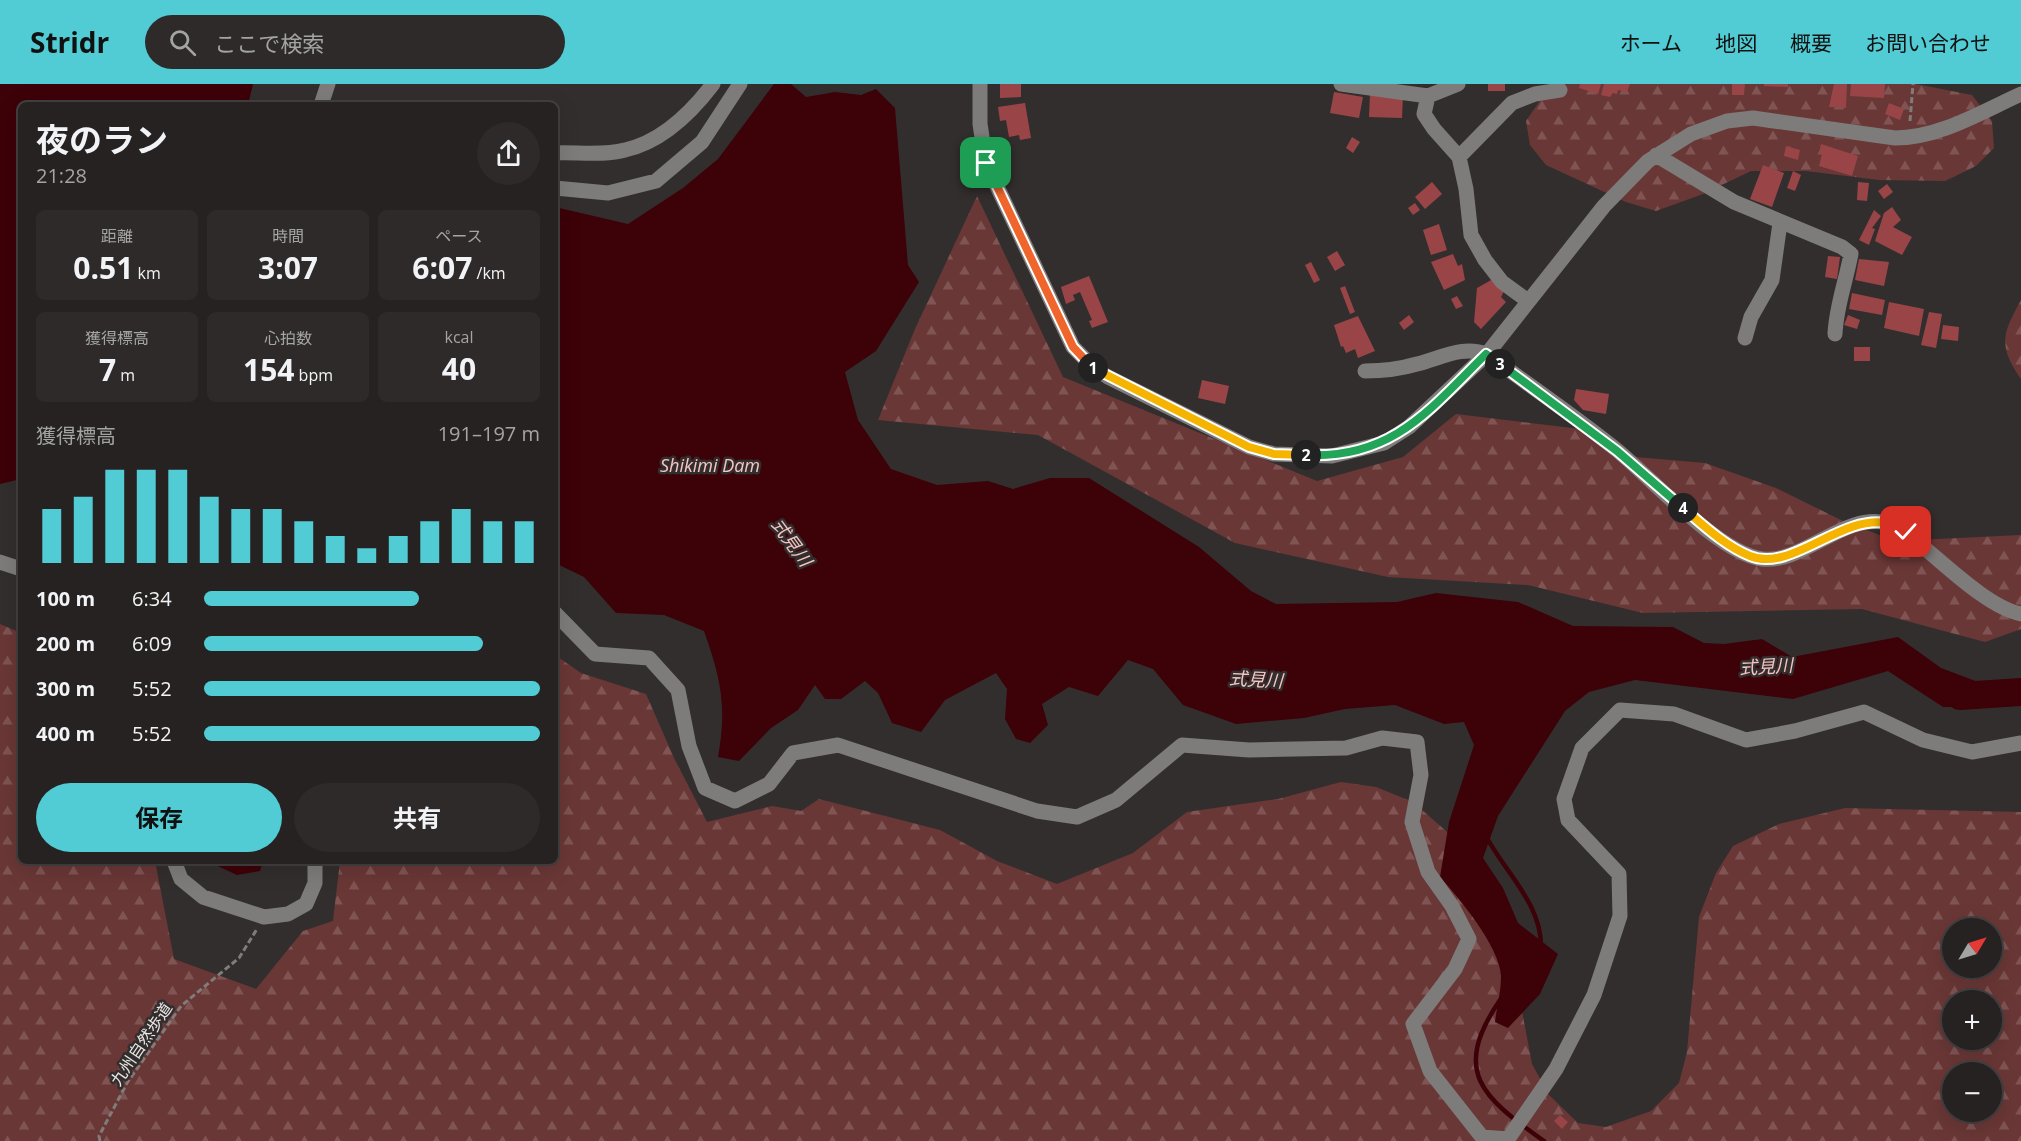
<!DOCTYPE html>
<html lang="ja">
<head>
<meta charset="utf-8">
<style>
	body { margin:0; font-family:"Open Sans","Noto Sans JP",sans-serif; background:#2e2a2a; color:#f1f3f6; height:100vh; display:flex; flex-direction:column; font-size:22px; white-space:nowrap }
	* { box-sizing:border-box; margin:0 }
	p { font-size:20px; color:#a4a4a5 }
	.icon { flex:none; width:33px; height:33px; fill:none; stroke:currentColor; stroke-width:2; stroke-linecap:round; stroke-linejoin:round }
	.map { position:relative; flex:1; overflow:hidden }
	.panel { position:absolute; left:18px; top:18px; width:540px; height:762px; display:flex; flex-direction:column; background:#262222; border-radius:9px; box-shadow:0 6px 24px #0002,0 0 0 2px #423f40 }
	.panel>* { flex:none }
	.needle { width:39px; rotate:52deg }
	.buttons { position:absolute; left:1942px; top:834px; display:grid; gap:12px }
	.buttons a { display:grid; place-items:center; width:60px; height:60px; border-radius:50%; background:#262222; box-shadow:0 6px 24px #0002,0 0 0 2px #423f40; font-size:30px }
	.pin { position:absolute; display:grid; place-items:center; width:51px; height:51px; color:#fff; margin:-26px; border-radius:12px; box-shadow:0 3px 9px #0006 }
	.km { position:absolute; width:30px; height:30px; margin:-15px; border-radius:50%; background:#222; color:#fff; font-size:16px; line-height:30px; text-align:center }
	.round { display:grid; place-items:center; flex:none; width:63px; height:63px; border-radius:32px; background:#2e2a2a }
	.headline { display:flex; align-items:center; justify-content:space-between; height:102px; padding:0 18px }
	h1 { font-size:33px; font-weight:700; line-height:45px }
	.figures { display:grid; grid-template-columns:repeat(3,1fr); gap:9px; height:102px; padding:6px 18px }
	.figures div { display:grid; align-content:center; border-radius:9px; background:#2e2a2a; text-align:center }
	.figures b { font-size:30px; font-weight:700 }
	.figures small { font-size:16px; font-weight:400 }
	.figures p { font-size:16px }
	.chart { height:168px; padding:12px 18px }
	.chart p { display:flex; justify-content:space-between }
	.chart svg { width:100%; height:108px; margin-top:6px; stroke:#51ccd4; stroke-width:6 }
	.primary-button { display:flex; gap:12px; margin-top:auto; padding:12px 18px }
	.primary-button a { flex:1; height:69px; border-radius:36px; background:#51ccd4; color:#111; font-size:24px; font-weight:700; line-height:69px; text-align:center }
	.primary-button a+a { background:#2e2a2a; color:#f1f3f6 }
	ul { padding:0 18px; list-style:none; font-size:20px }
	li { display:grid; grid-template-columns:96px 72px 1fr; align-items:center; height:45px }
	li i { height:15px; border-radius:8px; background:#51ccd4 }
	header { display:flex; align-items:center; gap:36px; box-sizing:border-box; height:84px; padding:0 30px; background:#51ccd4; color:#111 }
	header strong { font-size:28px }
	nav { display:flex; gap:33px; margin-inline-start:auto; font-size:21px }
	.search { width:420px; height:54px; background:#2e2a2a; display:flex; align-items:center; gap:15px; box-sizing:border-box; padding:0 21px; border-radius:33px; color:#a4a4a5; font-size:22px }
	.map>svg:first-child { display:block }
</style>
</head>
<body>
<header>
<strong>Stridr</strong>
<div class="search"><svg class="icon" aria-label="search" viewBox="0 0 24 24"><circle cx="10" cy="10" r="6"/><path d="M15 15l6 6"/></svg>ここで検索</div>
<nav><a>ホーム</a><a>地図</a><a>概要</a><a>お問い合わせ</a></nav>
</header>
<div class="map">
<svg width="2021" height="1057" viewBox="0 0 2021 1057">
	<defs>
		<pattern id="forest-firs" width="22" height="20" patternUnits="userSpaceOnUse" patternTransform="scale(1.5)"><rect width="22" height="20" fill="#693736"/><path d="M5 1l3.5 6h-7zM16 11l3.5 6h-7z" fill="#7f5453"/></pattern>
	</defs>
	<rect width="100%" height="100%" fill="#332e2e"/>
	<!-- forest -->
	<path fill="url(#forest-firs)" fill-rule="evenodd" d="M 1556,0 L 1916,0 L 1972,11 L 1992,37 L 1994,64 L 1976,82 L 1945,97 L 1879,96 L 1806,87 L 1751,87 L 1703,110 L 1656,127 L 1626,118 L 1546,81 L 1530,61 L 1526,37 L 1548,5 Z
		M 977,112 L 1063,293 L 1317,397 L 1403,373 L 1456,330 L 1580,345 L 1635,373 L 1705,379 L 1776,404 L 1843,437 L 1895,457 L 2021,451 L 2021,545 L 1985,558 L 1862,525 L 1643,529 L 1528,501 L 1388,493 L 1235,459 L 1038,351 L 878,336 L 915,245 Z
		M 2021,216 L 2021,295 C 1997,261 2003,249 2021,216 Z
		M 0,540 L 21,549 L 21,777 L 155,777 L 174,875 L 256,905 L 303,847 L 333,837 L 340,777 L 555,777 L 555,571 L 581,589 L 646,610 L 674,674 L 707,738 L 772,722 L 801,727 L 819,715 L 940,746 L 997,777 L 1057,800 L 1133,769 L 1187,728 L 1278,715 L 1341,698 L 1376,703 L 1413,718 L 1471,769 L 1503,826 L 1532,980 L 1549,1011 L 1578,1039 L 1606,1043 L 1651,1027 L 1679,999 L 1687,968 L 1699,833 L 1716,789 L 1733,762 L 1779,740 L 1845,724 L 2021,728 L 2021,1057 L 0,1057 ZM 1953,844 L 1992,844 L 1992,884 L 1953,884 ZM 1953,916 L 1992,916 L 1992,956 L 1953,956 ZM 1953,988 L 1992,988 L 1992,1028 L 1953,1028 Z"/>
	<!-- water -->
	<path fill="#3d0108" d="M 0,0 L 253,0 L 248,21 L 21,21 L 21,395 L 0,400 Z
		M 774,0 L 791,0 L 806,13 L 835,8 L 861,11 L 876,5 L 895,24 L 908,181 L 919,198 L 876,267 L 845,288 L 858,336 L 891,385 L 937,401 L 988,397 L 1013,405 L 1050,394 L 1089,394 L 1199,463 L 1251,507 L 1276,520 L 1397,518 L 1436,509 L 1518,518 L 1573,542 L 1673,543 L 1704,559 L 1724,560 L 1762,555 L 1792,573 L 1898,553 L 1941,584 L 1981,599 L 1972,623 L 1943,623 L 1888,587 L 1793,615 L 1635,596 L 1589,608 L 1565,627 L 1498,732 L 1483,774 L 1503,804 L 1518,839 L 1558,870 L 1540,910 L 1508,944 L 1495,938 C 1497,923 1501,907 1501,892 C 1500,863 1459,814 1440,793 L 1449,738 L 1474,661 L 1464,638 L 1444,640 L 1395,621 L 1345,625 L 1304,634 L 1236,640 L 1183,621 L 1153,585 L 1128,576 L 1098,612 L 1069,603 L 1042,620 L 1048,641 L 1030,659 L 1016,655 L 1005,635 L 1007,605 L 996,589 L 945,616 L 921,648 L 892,639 L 878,609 L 865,597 L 841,615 L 825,615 L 815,601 L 798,626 L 771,644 L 739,677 L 718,673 C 727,623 721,595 704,547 L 664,531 L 616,529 L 584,493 L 555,479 L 555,123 L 628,140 L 683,104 L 718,75 Z
		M 207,777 L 263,777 L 260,787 L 237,791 Z"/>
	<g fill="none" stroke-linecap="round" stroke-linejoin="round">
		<!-- stream -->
		<path stroke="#3d0108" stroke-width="4.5" d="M 1487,754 C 1506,789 1541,820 1541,862
			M 1500,916 C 1451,988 1482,1013 1544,1057"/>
		<!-- river -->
		<path stroke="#3d0108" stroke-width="28" d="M 1943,600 L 1960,612 L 2021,608"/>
	</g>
	<!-- building -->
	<path fill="#994547" d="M 1000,0 L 1021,0 L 1021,13 L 1000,14 Z
		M 1488,0 L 1505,0 L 1505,7 L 1488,7 Z
		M 1580,0 L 1601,0 L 1598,10 L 1579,4 Z
		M 1604,0 L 1630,0 L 1627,8 L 1618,6 L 1617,10 L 1613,9 L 1610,13 L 1601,11 Z
		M 1732,0 L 1745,0 L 1744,11 L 1732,11 Z
		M 1764,0 L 1788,0 L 1788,3 L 1764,2 Z
		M 1834,0 L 1847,0 L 1846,24 L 1829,23 Z
		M 1851,0 L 1885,0 L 1884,14 L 1850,12 Z
		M 1334,8 L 1363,13 L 1359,34 L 1330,29 Z
		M 1370,10 L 1403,11 L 1402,34 L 1369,33 Z
		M 1025,19 L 1031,54 L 1020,56 L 1019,51 L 1009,53 L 1006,36 L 1000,37 L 998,23 Z
		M 1889,19 L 1904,25 L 1900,36 L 1885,30 Z
		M 1352,53 L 1360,58 L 1353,69 L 1346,64 Z
		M 1821,60 L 1858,72 L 1852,92 L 1819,82 L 1822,70 L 1819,69 Z
		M 1786,62 L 1800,66 L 1798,76 L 1784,72 Z
		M 1763,81 L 1784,89 L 1772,123 L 1750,115 Z
		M 1793,87 L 1801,91 L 1795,107 L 1787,104 Z
		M 1432,98 L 1442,110 L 1425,125 L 1415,113 Z
		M 1858,98 L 1869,99 L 1867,117 L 1857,116 Z
		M 1887,100 L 1893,108 L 1884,115 L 1878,107 Z
		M 1415,119 L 1420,126 L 1413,131 L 1408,124 Z
		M 1892,123 L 1901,136 L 1893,143 L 1912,153 L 1902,171 L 1875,157 L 1884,129 Z
		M 1874,126 L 1881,132 L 1872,144 L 1875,145 L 1869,161 L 1859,156 Z
		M 1439,140 L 1447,166 L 1431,171 L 1423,146 Z
		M 1337,167 L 1345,181 L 1335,187 L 1327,173 Z
		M 1453,170 L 1458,182 L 1462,180 L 1465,196 L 1444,206 L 1431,178 Z
		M 1828,172 L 1840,173 L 1837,195 L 1825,193 Z
		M 1859,175 L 1889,178 L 1884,202 L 1855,196 Z
		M 1311,178 L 1320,196 L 1314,199 L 1305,181 Z
		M 1089,192 L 1108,238 L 1092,244 L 1089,237 L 1092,236 L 1080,208 L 1073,211 L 1075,216 L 1066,220 L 1061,203 Z
		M 1493,195 L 1504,207 L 1501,213 L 1506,218 L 1481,245 L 1474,238 L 1477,204 Z
		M 1345,202 L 1355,228 L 1350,230 L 1340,204 Z
		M 1852,209 L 1885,216 L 1882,231 L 1849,225 Z
		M 1457,212 L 1463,222 L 1456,225 L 1451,215 Z
		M 1889,218 L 1924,225 L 1919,252 L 1884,244 Z
		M 1929,228 L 1942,230 L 1936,264 L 1921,261 Z
		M 1409,231 L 1414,238 L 1404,246 L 1399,239 Z
		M 1848,231 L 1860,236 L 1857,245 L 1844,241 Z
		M 1358,232 L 1375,267 L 1358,274 L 1355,265 L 1346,269 L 1343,262 L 1341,263 L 1334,241 Z
		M 1943,241 L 1959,243 L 1958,257 L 1941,255 Z
		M 1854,263 L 1870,263 L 1870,277 L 1854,277 Z
		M 1202,296 L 1229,302 L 1225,320 L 1198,314 Z
		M 1576,305 L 1609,310 L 1606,330 L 1583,326 L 1574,316 Z
		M 1560,1031 L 1568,1038 L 1562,1045 L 1554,1037 Z"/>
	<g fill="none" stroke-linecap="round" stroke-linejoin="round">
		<!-- path -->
		<path stroke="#817c7c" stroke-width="3" stroke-dasharray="6 3" stroke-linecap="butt" d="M 1910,37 L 1913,0
			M 100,1057 L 99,1052 L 127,999 L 181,922 L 239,874 L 257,845"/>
		<!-- minor -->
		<path stroke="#7e7b7b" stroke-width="15" d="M 980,0 L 980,40 L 986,79 L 1073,263 L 1094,284 L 1108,293 L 1249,363 L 1274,370 L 1332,372 L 1384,359 L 1409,343 L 1487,270 L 1604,122 L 1648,77 L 1691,50 L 1727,37 L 1753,34 L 1895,54 C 1939,54 1981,28 2021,10
			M 1341,0 L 1428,12
			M 1458,0 L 1428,12 L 1424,30 L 1434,45 L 1459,73
			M 321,21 L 328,0
			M 555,69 C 577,68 604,72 625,66 C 661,58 691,29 713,0
			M 1656,71 L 1734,118 L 1842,163 L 1851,170 C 1846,197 1836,223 1835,250
			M 555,104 L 608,109 L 656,97 L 702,58 L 740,0
			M 1528,217 L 1502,198 L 1485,176 L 1471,151 L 1466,105 L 1459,73 L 1512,19 L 1535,10 L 1560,6
			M 1745,254 L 1751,233 L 1772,196 L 1780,139
			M 1365,287 C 1383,287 1400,285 1417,280 C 1441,274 1462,261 1487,270 C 1530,302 1576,333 1618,367 C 1653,396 1719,469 1762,475 C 1803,480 1844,428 1887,439 C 1903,443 1916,457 1928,467 C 1952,487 1991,524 2021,530
			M 0,478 L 21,485
			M 555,529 L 595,570 L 649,574 L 678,606 L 689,662 L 705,704 L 735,717 L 769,700 L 793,669 L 838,661 L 1037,727 L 1077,733 L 1116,716 L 1182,661 L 1249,666 L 1346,664 L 1382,654 L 1417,658 L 1421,691 L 1412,738 L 1428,788 L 1452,822 L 1469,855 L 1455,885 L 1413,940 L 1430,987 L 1482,1053 L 1508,1055 L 1556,985 L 1594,911 L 1620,832 L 1619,790 L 1568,736 L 1564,715 L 1582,664 L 1620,626 L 1674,630 L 1746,656 L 1795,647 L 1864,628 L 1923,656 L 1972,668 L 2021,659
			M 174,777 L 181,795 L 203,813 L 264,833 L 288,830 L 306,820 L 315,799 L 315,777"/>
	</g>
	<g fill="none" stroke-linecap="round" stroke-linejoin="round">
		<!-- split-1 casing -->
		<g stroke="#fff" stroke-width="12">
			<path id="split-1" d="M 986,79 L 1073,263 L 1093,284"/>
		</g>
		<!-- split-2 casing -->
		<g stroke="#fff" stroke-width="12">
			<path id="split-2" d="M 1093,284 L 1249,363 L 1274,370 L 1306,371"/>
		</g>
		<!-- split-3 casing -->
		<g stroke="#fff" stroke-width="12">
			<path id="split-3" d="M 1306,371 C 1393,375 1430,325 1486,270 L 1500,280"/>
		</g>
		<!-- split-4 casing -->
		<g stroke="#fff" stroke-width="12">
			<path id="split-4" d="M 1500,280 L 1617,367 L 1683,424"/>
		</g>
		<!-- split-5 casing -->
		<g stroke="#fff" stroke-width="12">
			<path id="split-5" d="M 1683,424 C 1703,441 1725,462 1750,472 C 1791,489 1840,431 1886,439 C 1892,440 1900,445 1906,448"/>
		</g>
		<!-- split-1 -->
		<use href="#split-1" stroke="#f0652b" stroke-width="8"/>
		<!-- split-2 -->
		<use href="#split-2" stroke="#f5b400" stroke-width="8"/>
		<!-- split-3 -->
		<use href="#split-3" stroke="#22a559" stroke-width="8"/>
		<!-- split-4 -->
		<use href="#split-4" stroke="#22a559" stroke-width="8"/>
		<!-- split-5 -->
		<use href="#split-5" stroke="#f5b400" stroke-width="8"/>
	</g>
	<g text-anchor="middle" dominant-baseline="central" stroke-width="5" stroke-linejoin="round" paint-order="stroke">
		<!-- street labels -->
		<g font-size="16" fill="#eae6e6" stroke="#332e2e">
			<text transform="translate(141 960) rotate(-56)">九州自然歩道</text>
		</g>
		<!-- water labels -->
		<g font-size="18" font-style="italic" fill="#f7c5c3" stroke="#332e2e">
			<text x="710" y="381">Shikimi Dam</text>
			<text transform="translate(792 458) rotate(54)">式見川</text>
			<text transform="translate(1766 582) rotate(-3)">式見川</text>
			<text transform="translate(1256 595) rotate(3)">式見川</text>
		</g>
	</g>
</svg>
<div class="buttons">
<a><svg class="needle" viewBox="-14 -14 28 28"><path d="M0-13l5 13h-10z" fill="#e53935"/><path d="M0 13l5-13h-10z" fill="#a4a4a5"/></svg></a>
<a>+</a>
<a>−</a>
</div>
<div class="pin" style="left:986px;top:79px;background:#1e9e55"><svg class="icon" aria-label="arrive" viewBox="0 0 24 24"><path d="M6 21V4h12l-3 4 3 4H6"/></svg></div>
<div class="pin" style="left:1906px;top:448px;background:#d93025"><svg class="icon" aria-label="check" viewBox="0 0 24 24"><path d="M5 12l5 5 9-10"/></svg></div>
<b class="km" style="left:1093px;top:284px">1</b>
<b class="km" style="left:1306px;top:371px">2</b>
<b class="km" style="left:1500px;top:280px">3</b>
<b class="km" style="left:1683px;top:424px">4</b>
<section class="panel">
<div class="headline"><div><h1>夜のラン</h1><p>21:28</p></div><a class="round"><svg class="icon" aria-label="share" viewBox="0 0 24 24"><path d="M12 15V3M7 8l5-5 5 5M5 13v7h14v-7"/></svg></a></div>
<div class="figures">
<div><p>距離</p><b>0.51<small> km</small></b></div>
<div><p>時間</p><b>3:07</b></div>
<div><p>ペース</p><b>6:07<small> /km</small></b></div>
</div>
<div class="figures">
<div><p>獲得標高</p><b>7<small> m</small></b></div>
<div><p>心拍数</p><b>154<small> bpm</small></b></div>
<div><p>kcal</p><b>40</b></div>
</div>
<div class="chart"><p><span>獲得標高</span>191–197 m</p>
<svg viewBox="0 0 160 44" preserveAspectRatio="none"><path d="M5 44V22M15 44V17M25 44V6M35 44V6M45 44V6M55 44V17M65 44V22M75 44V22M85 44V27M95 44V33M105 44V38M115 44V33M125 44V27M135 44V22M145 44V27M155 44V27"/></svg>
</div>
<ul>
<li><b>100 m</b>6:34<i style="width:64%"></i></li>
<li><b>200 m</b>6:09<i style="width:83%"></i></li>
<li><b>300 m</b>5:52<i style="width:100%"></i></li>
<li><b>400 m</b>5:52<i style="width:100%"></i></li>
</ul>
<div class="primary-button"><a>保存</a><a>共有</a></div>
</section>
</div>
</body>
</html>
